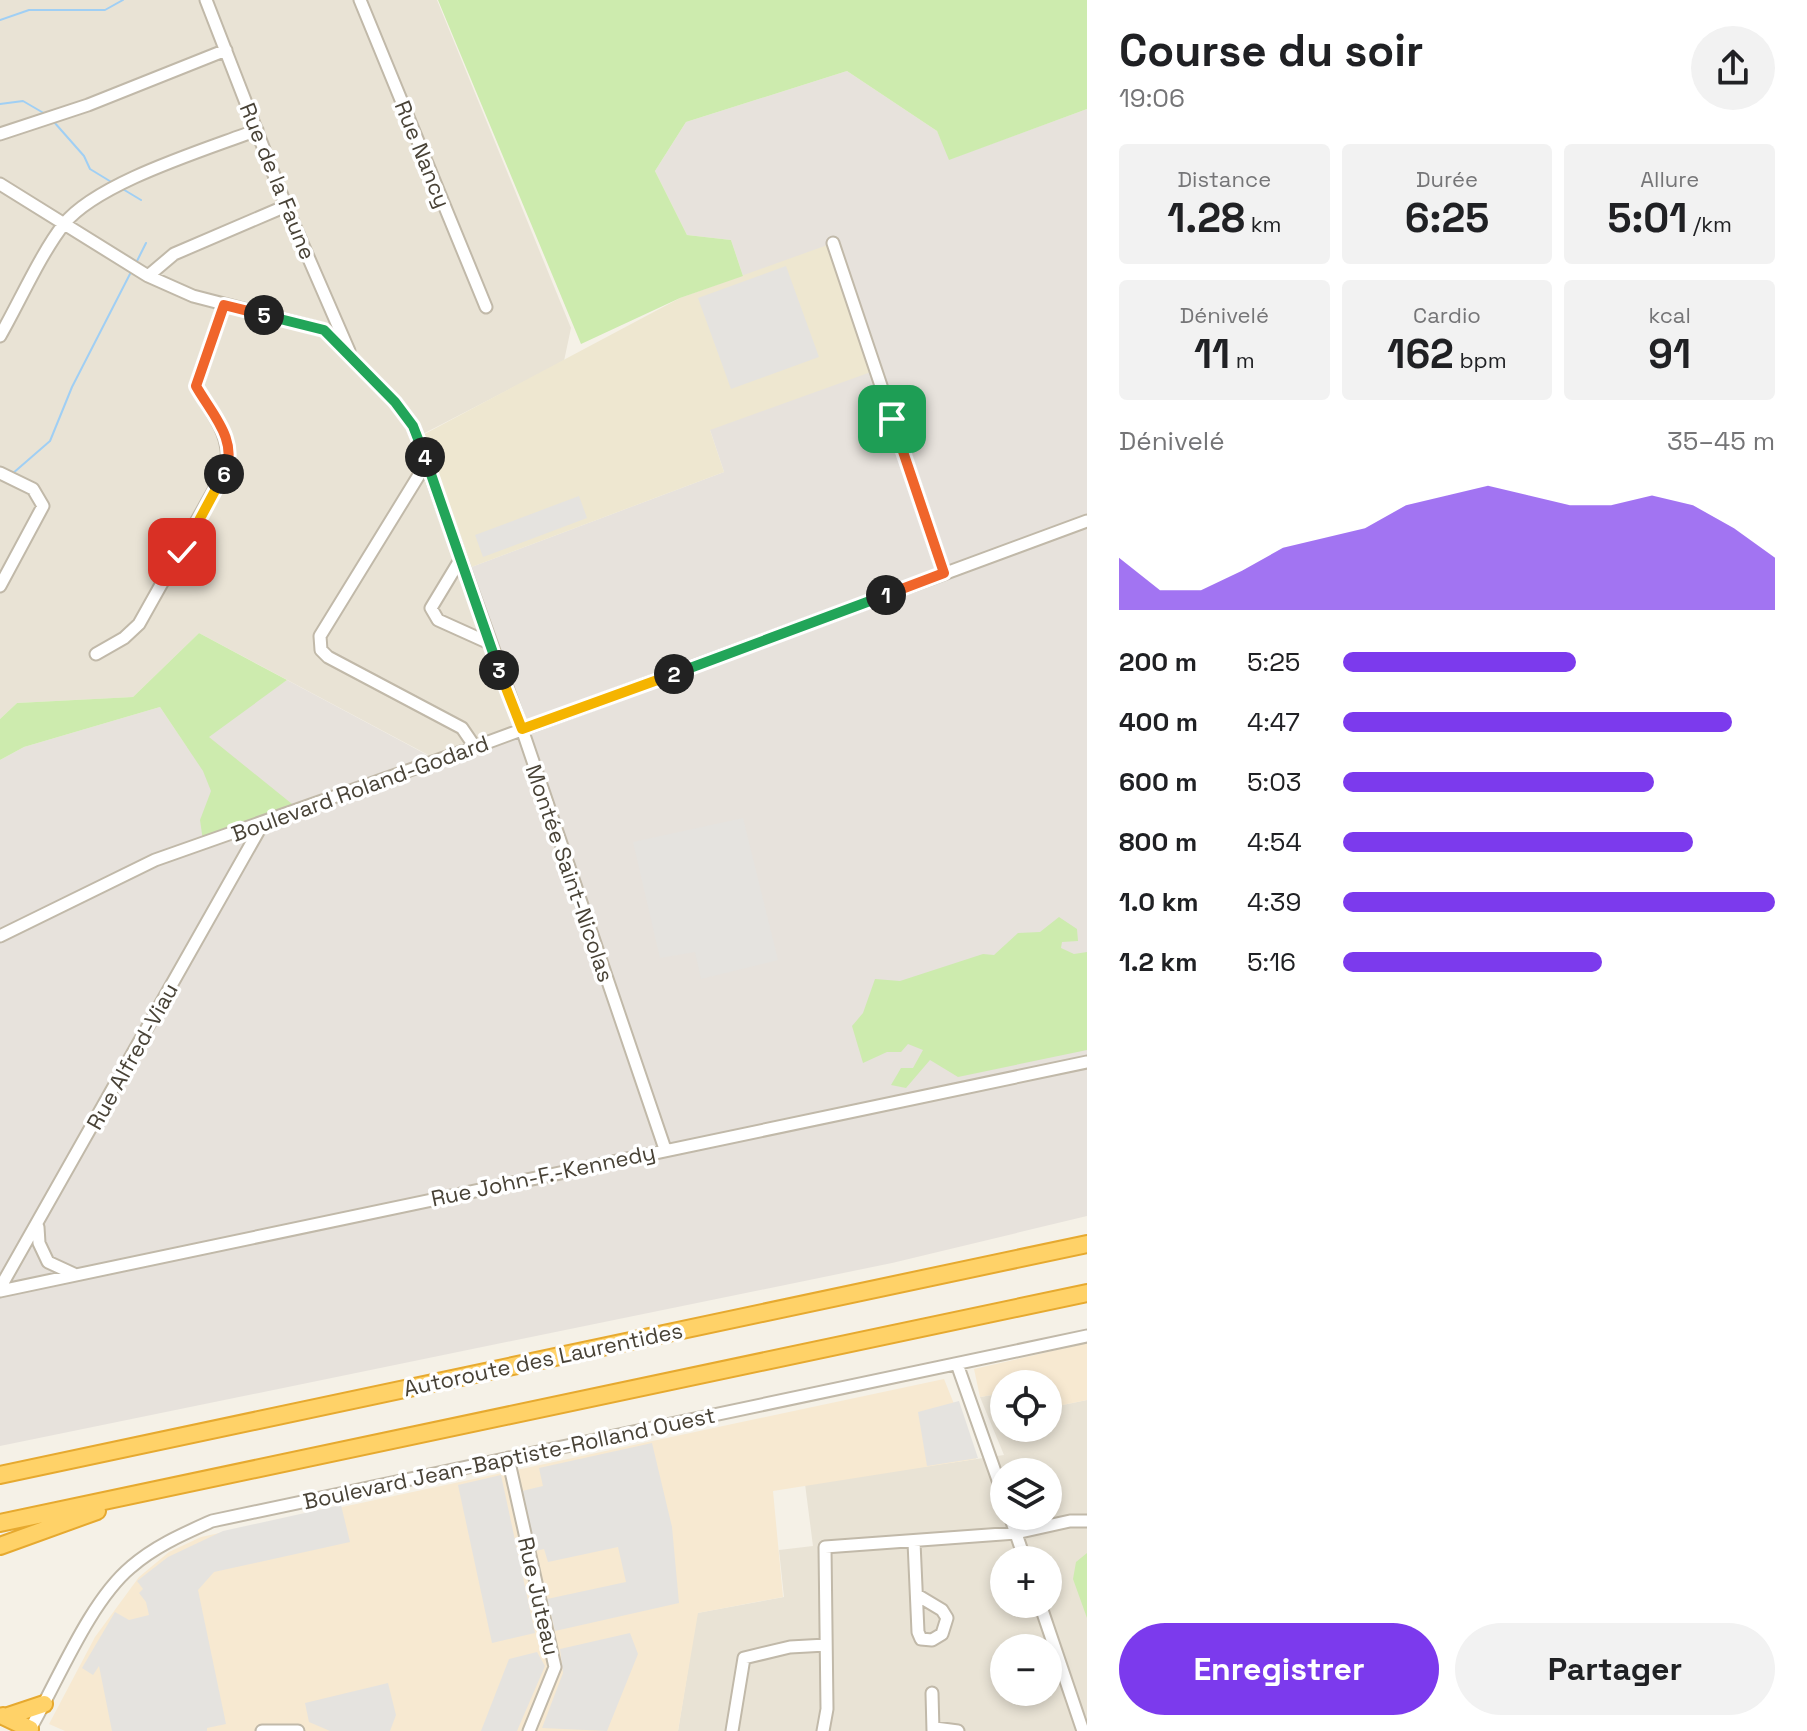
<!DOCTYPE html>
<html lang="fr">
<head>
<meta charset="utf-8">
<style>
	body { margin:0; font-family:"Space Grotesk",sans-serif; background:#f2f2f2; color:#202124; height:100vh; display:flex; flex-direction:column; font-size:30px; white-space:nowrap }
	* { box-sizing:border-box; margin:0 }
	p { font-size:26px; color:#757577 }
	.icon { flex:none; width:44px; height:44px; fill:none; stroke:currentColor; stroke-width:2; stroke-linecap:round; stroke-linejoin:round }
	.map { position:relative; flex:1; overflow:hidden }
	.sheet { display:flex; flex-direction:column; background:#fff; width:720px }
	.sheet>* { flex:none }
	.fabs { position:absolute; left:990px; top:1370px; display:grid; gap:16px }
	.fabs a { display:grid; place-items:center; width:72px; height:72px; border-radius:50%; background:#fff; box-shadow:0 4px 12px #0003; font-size:40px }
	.pin { position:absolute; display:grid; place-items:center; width:68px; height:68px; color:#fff; margin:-34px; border-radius:16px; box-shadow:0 4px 12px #0006 }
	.km { position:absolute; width:40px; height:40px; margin:-20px; border-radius:50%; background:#222; color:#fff; font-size:22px; line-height:40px; text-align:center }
	.round { display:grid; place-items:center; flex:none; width:84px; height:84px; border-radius:42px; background:#f2f2f2 }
	.summary { display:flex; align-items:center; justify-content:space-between; height:136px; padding:0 32px }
	h1 { font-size:44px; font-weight:600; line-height:60px }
	.figures { display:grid; grid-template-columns:repeat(3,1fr); gap:12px; height:136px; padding:8px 32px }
	.figures div { display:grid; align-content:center; border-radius:8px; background:#f2f2f2; text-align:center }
	.figures b { font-size:40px; font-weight:600 }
	.figures small { font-size:22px; font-weight:400 }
	.figures p { font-size:22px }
	.chart { height:224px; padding:16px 32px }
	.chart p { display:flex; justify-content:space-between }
	.chart svg { width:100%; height:144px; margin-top:8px; fill:#7c3aed; opacity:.7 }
	.button { display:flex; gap:16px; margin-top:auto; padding:16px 32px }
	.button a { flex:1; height:92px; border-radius:48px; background:#7c3aed; color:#fff; font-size:32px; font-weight:600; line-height:92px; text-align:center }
	.button a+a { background:#f2f2f2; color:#202124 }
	ul { padding:0 32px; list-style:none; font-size:26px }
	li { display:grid; grid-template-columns:128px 96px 1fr; align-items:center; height:60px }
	li i { height:20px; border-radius:10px; background:#7c3aed }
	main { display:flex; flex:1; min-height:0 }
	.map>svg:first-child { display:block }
</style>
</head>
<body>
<main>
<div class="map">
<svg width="1087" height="1731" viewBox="0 0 1087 1731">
	<rect width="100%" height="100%" fill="#f5f1e7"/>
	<!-- residential -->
	<path fill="#e9e3d5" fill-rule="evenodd" d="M 0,0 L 437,0 L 571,328 L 564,361 L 417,437 L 522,729 L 432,757 L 199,633 L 133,697 L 17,703 L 0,719 Z
		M 1004,1393 L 1004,1428 L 1048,1428 L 1048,1408 L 1087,1400 L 1087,1731 L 678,1731 L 697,1613 L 784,1597 L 779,1550 L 813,1546 L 805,1484 L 1004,1455 L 980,1397 ZM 1004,1472 L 1048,1472 L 1048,1516 L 1004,1516 ZM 1004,1560 L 1048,1560 L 1048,1604 L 1004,1604 ZM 1004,1648 L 1048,1648 L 1048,1692 L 1004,1692 Z"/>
	<!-- commercial -->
	<path fill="#f7e9d1" d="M 1087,1343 L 1087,1400 L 1048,1408 L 1048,1384 L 1004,1384 L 1004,1393 L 980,1397 L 974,1369 Z
		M 944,1379 L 976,1459 L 773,1491 L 783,1597 L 698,1613 L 678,1731 L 65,1731 L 49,1724 L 95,1637 L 139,1577 L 169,1552 L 201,1537 Z"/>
	<!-- industrial -->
	<path fill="#e7e2dc" d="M 847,71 L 937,131 L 950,159 L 1087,109 L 1087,1216 L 892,1263 L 0,1446 L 0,760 L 24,747 L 160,707 L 187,747 L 287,680 L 431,757 L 521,730 L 466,569 L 724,472 L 710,430 L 743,276 L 731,240 L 687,235 L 655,171 L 686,122 Z"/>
	<!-- education -->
	<path fill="#eee7d0" d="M 833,243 L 871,372 L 710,430 L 724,472 L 466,569 L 419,437 L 680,298 Z"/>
	<!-- green -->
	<path fill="#cdebae" d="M 438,0 L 1087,0 L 1087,109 L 949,160 L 937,131 L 847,71 L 686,122 L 655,171 L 687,235 L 731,240 L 743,276 L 680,298 L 581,344 Z
		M 199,633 L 287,680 L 209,737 L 297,808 L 203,841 L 200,820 L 211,791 L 203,771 L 160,707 L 24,747 L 0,760 L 0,719 L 17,703 L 133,697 Z
		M 1059,917 L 1077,929 L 1078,941 L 1062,942 L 1061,948 L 1074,954 L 1087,952 L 1087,1050 L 958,1077 L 930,1060 L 906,1088 L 891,1085 L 901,1068 L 913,1068 L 923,1050 L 908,1044 L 901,1052 L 887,1052 L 863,1063 L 852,1026 L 863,1013 L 875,979 L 900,981 L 983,954 L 994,955 L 1018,933 L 1040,932 Z
		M 1087,1553 L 1087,1618 L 1073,1579 L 1076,1562 Z"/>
	<!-- parking -->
	<path fill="#e5e3df" d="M 786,266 L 819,357 L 731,389 L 698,298 Z
		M 579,496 L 587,518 L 483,557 L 475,535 Z
		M 743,818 L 778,960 L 701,979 L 695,952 L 660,958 L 633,842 Z
		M 959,1401 L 978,1458 L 927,1466 L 918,1412 Z
		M 652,1443 L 672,1527 L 679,1603 L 555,1631 L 547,1599 L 626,1582 L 618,1547 L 548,1562 L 544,1549 L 535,1551 L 522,1491 L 543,1486 L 539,1468 Z
		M 501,1475 L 535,1633 L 492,1643 L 458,1485 Z
		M 341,1505 L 350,1542 L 214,1572 L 198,1590 L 226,1724 L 207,1728 L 207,1731 L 112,1731 L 99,1666 L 93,1675 L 82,1668 L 115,1612 L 129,1620 L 149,1615 L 146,1602 L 139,1593 L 143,1589 L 137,1581 L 168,1557 L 223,1531 Z
		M 630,1633 L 638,1654 L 607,1731 L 542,1728 L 563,1673 L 560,1649 Z
		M 537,1652 L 545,1666 L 517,1731 L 481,1731 L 509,1659 Z
		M 388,1683 L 396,1715 L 390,1731 L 330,1731 L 309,1722 L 305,1703 Z"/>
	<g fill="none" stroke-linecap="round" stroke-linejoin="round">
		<!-- stream -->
		<path stroke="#a0cff4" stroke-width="2" d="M 0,20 L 29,10 L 105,10 L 123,0
			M 0,104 L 23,101 L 47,115
			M 54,122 L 84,156 L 90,169 L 113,183
			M 121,188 L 141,200
			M 136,263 L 146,243
			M 12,474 L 50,441 L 72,387 L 131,272"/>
		<!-- minor casing -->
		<g stroke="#c1b9a9" stroke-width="15">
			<path id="minor" d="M 206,0 L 286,206 L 349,351
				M 360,0 L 486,307
				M 0,134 L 88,105 L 226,50
				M 0,184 L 148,276 L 193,296 L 324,330 L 395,402 L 413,426 L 522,729 L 665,1149
				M 833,243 L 944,573
				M 148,276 L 174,254 L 286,206
				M 0,336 C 19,303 41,253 64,224 C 98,182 205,150 257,130
				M 427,462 L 320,636 L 321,650 L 328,657 L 462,728 L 475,747
				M 0,473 L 33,489 L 43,506 L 0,586
				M 460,560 L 431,608 L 438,620 L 489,643
				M 96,654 L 124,638 L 139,624 L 227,467 C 231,433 212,414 196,386 L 224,305
				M 0,936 L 155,860 L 475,747 L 1087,521
				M 38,1227 L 39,1243 L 48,1262 L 74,1274
				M 0,1288 L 263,823
				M 0,1291 L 1087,1062
				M 957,1364 L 1004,1497
				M 508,1458 L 555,1667 L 529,1731
				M 1010,1516 L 1025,1560
				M 914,1542 L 918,1632 L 921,1639 L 932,1640 L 942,1634 L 947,1618 L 942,1610 L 917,1595
				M 1040,1604 L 1083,1731
				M 932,1693 L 933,1731
				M 935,1728 L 958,1731
				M 29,1731 C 57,1683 89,1602 131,1567 C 155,1546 183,1534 212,1521 L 1087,1336
				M 262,1731 L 298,1731
				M 732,1731 L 744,1658 L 790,1647 L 826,1645
				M 823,1731 L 827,1709 L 825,1547 L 1016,1533 L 1070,1521 L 1087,1521"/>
		</g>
		<!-- highway casing -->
		<g stroke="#e6a92f" stroke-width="20">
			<path id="highway" d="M 0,1475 L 1087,1244
				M 0,1523 L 1087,1293
				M 0,1546 L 97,1511
				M 3,1716 L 30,1729
				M 5,1717 L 44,1704"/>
		</g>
		<!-- minor -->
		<use href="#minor" stroke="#fff" stroke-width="11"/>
		<!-- highway -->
		<use href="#highway" stroke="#ffd268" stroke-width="16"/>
	</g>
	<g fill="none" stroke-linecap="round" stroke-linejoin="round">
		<!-- split-1 casing -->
		<g stroke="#fff" stroke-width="16">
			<path id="split-1" d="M 886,595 L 944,573 L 892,419"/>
		</g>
		<!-- split-2 casing -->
		<g stroke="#fff" stroke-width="16">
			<path id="split-2" d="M 674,674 L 886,595"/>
		</g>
		<!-- split-3 casing -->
		<g stroke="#fff" stroke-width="16">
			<path id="split-3" d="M 499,670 L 522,729 L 674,674"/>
		</g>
		<!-- split-4 casing -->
		<g stroke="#fff" stroke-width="16">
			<path id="split-4" d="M 425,457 L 499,670"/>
		</g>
		<!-- split-5 casing -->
		<g stroke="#fff" stroke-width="16">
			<path id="split-5" d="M 264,315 L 324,330 L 395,402 L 413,426 L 425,457"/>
		</g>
		<!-- split-6 casing -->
		<g stroke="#fff" stroke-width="16">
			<path id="split-6" d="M 224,474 C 240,441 211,413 196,386 L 224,305 L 264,315"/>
		</g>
		<!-- split-7 casing -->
		<g stroke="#fff" stroke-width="16">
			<path id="split-7" d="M 182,552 L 224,474"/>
		</g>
		<!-- split-1 -->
		<use href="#split-1" stroke="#f0652b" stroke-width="10"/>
		<!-- split-2 -->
		<use href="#split-2" stroke="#22a559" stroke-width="10"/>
		<!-- split-3 -->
		<use href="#split-3" stroke="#f5b400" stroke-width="10"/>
		<!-- split-4 -->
		<use href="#split-4" stroke="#22a559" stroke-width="10"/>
		<!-- split-5 -->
		<use href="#split-5" stroke="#22a559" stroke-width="10"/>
		<!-- split-6 -->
		<use href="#split-6" stroke="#f0652b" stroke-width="10"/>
		<!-- split-7 -->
		<use href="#split-7" stroke="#f5b400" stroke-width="10"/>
	</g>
	<g text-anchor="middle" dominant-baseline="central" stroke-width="7" stroke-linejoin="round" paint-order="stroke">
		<!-- street labels -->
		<g font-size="22" fill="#484236" stroke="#fff">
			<text transform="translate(423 154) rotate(68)">Rue Nancy</text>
			<text transform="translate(278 181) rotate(68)">Rue de la Faune</text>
			<text transform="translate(360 788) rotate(-20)">Boulevard Roland-Godard</text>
			<text transform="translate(570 873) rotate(71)">Montée Saint-Nicolas</text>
			<text transform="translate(132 1056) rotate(-61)">Rue Alfred-Viau</text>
			<text transform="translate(543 1175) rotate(-12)">Rue John-F.-Kennedy</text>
			<text transform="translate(543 1359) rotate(-12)">Autoroute des Laurentides</text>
			<text transform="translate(509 1458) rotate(-12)">Boulevard Jean-Baptiste-Rolland Ouest</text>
			<text transform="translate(539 1596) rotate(77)">Rue Juteau</text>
		</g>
	</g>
</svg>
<div class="fabs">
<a><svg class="icon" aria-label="locate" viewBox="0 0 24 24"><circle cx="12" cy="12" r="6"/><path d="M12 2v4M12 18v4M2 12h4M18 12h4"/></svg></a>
<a><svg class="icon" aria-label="layers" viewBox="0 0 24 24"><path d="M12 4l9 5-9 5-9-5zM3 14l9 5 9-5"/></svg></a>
<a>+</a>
<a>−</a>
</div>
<div class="pin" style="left:892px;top:419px;background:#1e9e55"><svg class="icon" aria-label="arrive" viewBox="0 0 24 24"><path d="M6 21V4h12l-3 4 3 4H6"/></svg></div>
<div class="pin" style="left:182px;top:552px;background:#d93025"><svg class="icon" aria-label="check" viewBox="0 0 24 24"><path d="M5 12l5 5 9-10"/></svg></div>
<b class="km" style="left:886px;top:595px">1</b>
<b class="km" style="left:674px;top:674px">2</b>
<b class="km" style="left:499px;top:670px">3</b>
<b class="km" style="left:425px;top:457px">4</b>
<b class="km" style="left:264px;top:315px">5</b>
<b class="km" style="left:224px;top:474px">6</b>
</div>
<section class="sheet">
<div class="summary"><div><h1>Course du soir</h1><p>19:06</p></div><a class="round"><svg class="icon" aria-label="share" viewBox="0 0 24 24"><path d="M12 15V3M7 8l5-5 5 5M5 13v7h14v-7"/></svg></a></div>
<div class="figures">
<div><p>Distance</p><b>1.28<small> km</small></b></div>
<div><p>Durée</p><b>6:25</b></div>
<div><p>Allure</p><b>5:01<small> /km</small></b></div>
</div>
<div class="figures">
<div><p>Dénivelé</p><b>11<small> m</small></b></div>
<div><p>Cardio</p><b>162<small> bpm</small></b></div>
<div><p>kcal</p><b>91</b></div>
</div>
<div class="chart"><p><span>Dénivelé</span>35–45 m</p>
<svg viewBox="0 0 160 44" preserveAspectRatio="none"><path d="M0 44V28L10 38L20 38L30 32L40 25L50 22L60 19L70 12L80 9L90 6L100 9L110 12L120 12L130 9L140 12L150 19L160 28V44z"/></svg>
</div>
<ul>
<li><b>200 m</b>5:25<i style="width:54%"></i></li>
<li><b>400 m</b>4:47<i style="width:90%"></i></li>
<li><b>600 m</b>5:03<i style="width:72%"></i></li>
<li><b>800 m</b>4:54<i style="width:81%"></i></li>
<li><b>1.0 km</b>4:39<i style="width:100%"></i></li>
<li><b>1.2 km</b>5:16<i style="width:60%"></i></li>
</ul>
<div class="button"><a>Enregistrer</a><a>Partager</a></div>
</section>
</main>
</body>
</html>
